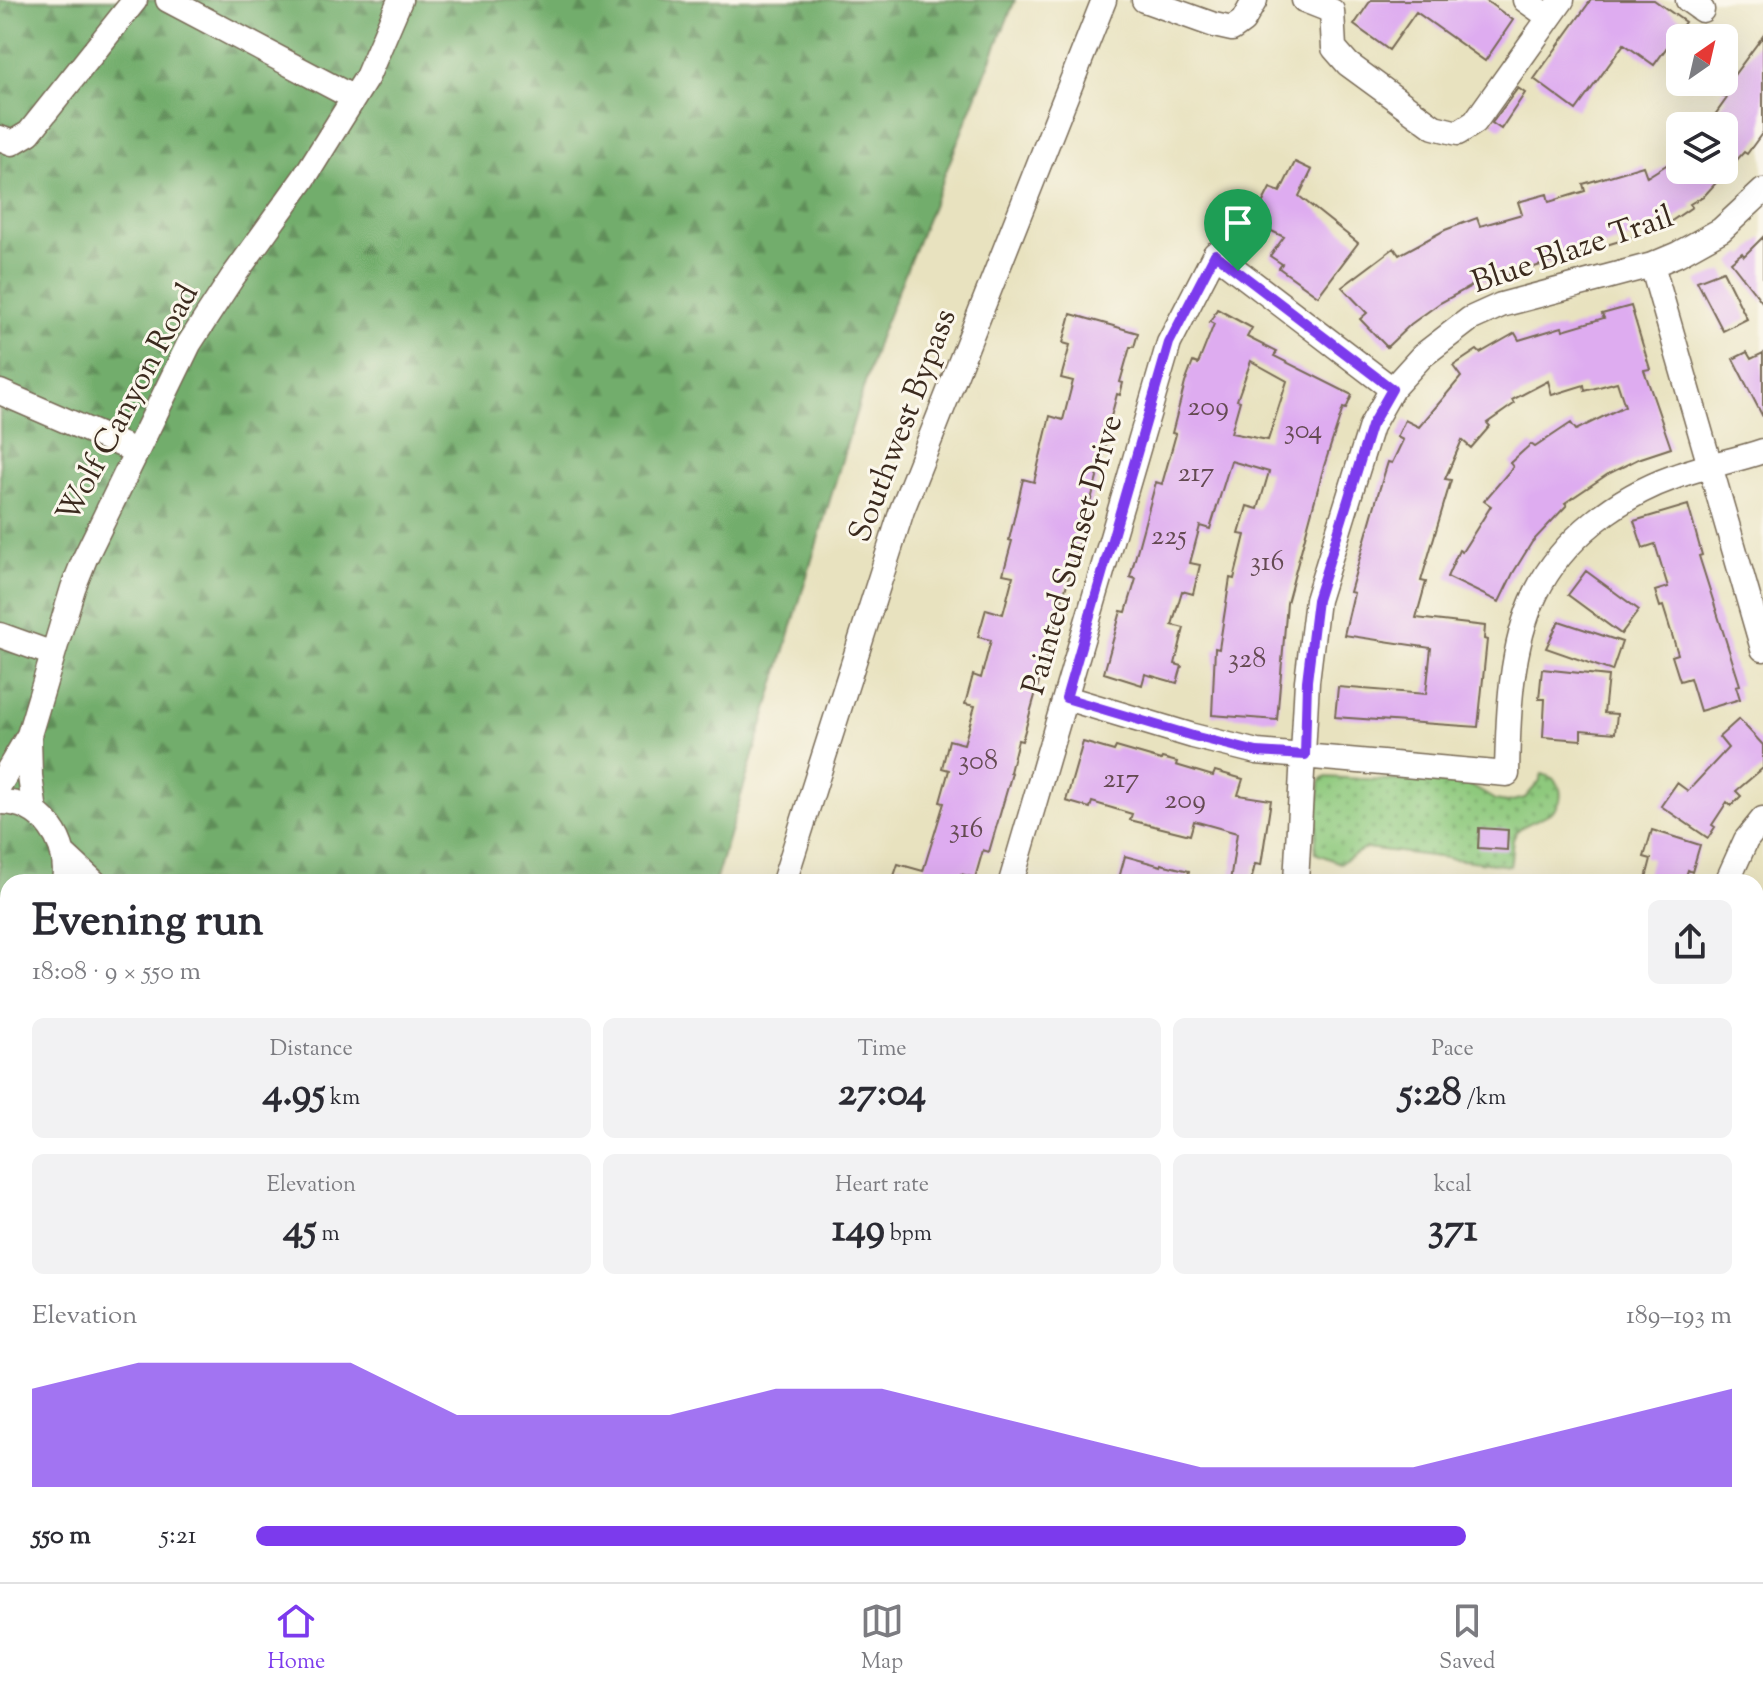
<!DOCTYPE html>
<html lang="en">
<head>
<meta charset="utf-8">
<style>
	body { margin:0; font-family:"Sorts Mill Goudy",serif; background:#f2f2f3; color:#2b2b33; height:100vh; display:flex; flex-direction:column; font-size:30px; white-space:nowrap }
	* { box-sizing:border-box; margin:0 }
	p { font-size:26px; color:#7c7c81 }
	.icon { flex:none; width:44px; height:44px; fill:none; stroke:currentColor; stroke-width:2; stroke-linecap:round; stroke-linejoin:round }
	.map { position:relative; flex:1; overflow:hidden }
	.panel { position:absolute; left:0px; top:874px; width:1764px; height:708px; display:flex; flex-direction:column; background:#fff; border-radius:24px 24px 0 0; box-shadow:0 8px 32px #0002 }
	.panel>* { flex:none }
	.needle { width:52px; rotate:34deg }
	.buttons { position:absolute; left:1666px; top:24px; display:grid; gap:16px }
	.buttons a { display:grid; place-items:center; width:72px; height:72px; border-radius:12px; background:#fff; box-shadow:0 8px 32px #0002; font-size:40px }
	.pin { position:absolute; display:grid; place-items:center; width:68px; height:68px; color:#fff; margin:-82px -34px; border-radius:50% 50% 50% 0; rotate:-45deg; box-shadow:0 0 8px #0007 }
	.pin .icon { rotate:45deg }
	.round { display:grid; place-items:center; flex:none; width:84px; height:84px; border-radius:12px; background:#f2f2f3 }
	.summary { display:flex; align-items:center; justify-content:space-between; height:136px; padding:0 32px }
	h1 { font-size:44px; font-weight:800; line-height:60px }
	.metrics { display:grid; grid-template-columns:repeat(3,1fr); gap:12px; height:136px; padding:8px 32px }
	.metrics div { display:grid; align-content:center; border-radius:12px; background:#f2f2f3; text-align:center }
	.metrics b { font-size:40px; font-weight:800 }
	.metrics small { font-size:22px; font-weight:400 }
	.metrics p { font-size:22px }
	.chart { height:224px; padding:16px 32px }
	.chart p { display:flex; justify-content:space-between }
	.chart svg { width:100%; height:144px; margin-top:8px; fill:#7c3aed; opacity:.7 }
	ul { padding:0 32px; list-style:none; font-size:26px }
	li { display:grid; grid-template-columns:128px 96px 1fr; align-items:center; height:60px }
	li i { height:20px; border-radius:10px; background:#7c3aed }
	.dock { display:flex; justify-content:space-around; align-items:center; height:112px; border-top:2px solid #e1e1e2; background:#fff; font-size:22px; color:#7c7c81 }
	.dock a { display:grid; justify-items:center; gap:4px }
	.dock .active { color:#7c3aed }
	.map>svg:first-child { display:block }
</style>
</head>
<body>
<div class="map">
<svg width="1763" height="1582" viewBox="0 0 1763 1582">
	<defs>
		<pattern id="grass-dots" width="8" height="8" patternUnits="userSpaceOnUse" patternTransform="scale(2)"><rect width="8" height="8" fill="#8ec97d"/><path d="M2 2h.1M6 6h.1" fill="none" stroke="#75a366" stroke-width="1.8" stroke-linecap="round"/></pattern>
		<pattern id="forest-firs" width="22" height="20" patternUnits="userSpaceOnUse" patternTransform="scale(2)"><rect width="22" height="20" fill="#72ad6c"/><path d="M5 1l3.5 6h-7zM16 11l3.5 6h-7z" fill="#5f8d58"/></pattern>
	</defs>
	<rect width="100%" height="100%" fill="#fbf7ec"/>
	<filter id="ink" filterUnits="userSpaceOnUse"><feTurbulence type="fractalNoise" baseFrequency=".0125" numOctaves="2"/><feDisplacementMap in="SourceGraphic" scale="16" xChannelSelector="R" yChannelSelector="G"/><feConvolveMatrix kernelMatrix="1 2 1 2 8 2 1 2 1" color-interpolation-filters="sRGB"/></filter>
	<filter id="wash" filterUnits="userSpaceOnUse"><feTurbulence type="fractalNoise" baseFrequency=".006" numOctaves="4" result="noise"/><feDisplacementMap in="SourceGraphic" scale="32" xChannelSelector="R" yChannelSelector="G"/><feGaussianBlur stdDeviation="1.8" result="paint"/><feColorMatrix in="noise" values="0 0 0 0 0 0 0 0 0 0 0 0 0 0 0 0 0 1.4 0 .05"/><feComposite in="paint" operator="in"/></filter>
	<g filter="url(#wash)">
		<rect width="100%" height="100%" fill="#e8e2bf"/>
		<!-- grass -->
		<path fill="url(#grass-dots)" stroke="#647a4e" stroke-width="2" d="M 1542,774 C 1551,777 1557,779 1560,789 C 1566,817 1532,817 1518,830 C 1510,837 1513,855 1510,866 L 1366,848 L 1340,863 L 1315,853 L 1320,782 L 1324,777 L 1468,784 L 1495,800 L 1507,802 L 1525,798 L 1539,782 Z"/>
		<!-- forest -->
		<path fill="url(#forest-firs)" stroke="#566c45" stroke-width="2" d="M 0,0 L 1015,0 L 878,340 L 715,882 L 8,882 L 8,1574 L 431,1574 L 427,1582 L 0,1582 Z
			M 1756,1072 L 1763,1072 L 1763,1219 L 1756,1220 Z"/>
		<g id="blocks">
			<!-- building -->
			<path fill="#deacf0" fill-rule="evenodd" d="M 1371,0 L 1485,0 L 1513,20 L 1485,61 L 1416,12 L 1389,50 L 1354,25 Z
				M 1591,0 L 1654,0 L 1685,22 L 1654,65 L 1624,44 L 1576,110 L 1534,79 Z
				M 1763,36 L 1763,132 L 1747,154 L 1744,152 L 1705,195 L 1690,204 L 1692,207 L 1664,226 L 1636,236 L 1485,282 L 1484,279 L 1440,303 L 1411,324 L 1387,347 L 1360,319 L 1367,313 L 1342,287 L 1394,248 L 1399,255 L 1445,230 L 1477,218 L 1480,226 L 1522,214 L 1518,202 L 1547,194 L 1549,202 L 1585,191 L 1583,184 L 1643,166 L 1647,177 L 1676,159 L 1680,170 L 1724,170 L 1724,126 L 1707,126 L 1727,98 L 1720,94 Z
				M 1518,88 L 1525,93 L 1501,129 L 1492,123 Z
				M 1295,162 L 1312,170 L 1299,196 L 1358,243 L 1318,296 L 1279,268 L 1282,264 L 1270,256 L 1284,237 L 1253,222 L 1270,188 L 1280,192 Z
				M 1763,237 L 1763,303 L 1731,262 L 1742,253 L 1744,256 Z
				M 1723,271 L 1747,319 L 1723,331 L 1697,281 Z
				M 1631,306 L 1650,369 L 1644,370 L 1671,448 L 1638,459 L 1608,474 L 1565,503 L 1567,505 L 1532,542 L 1513,573 L 1499,602 L 1447,577 L 1459,550 L 1462,552 L 1491,506 L 1484,501 L 1513,467 L 1510,463 L 1531,444 L 1535,447 L 1571,423 L 1576,430 L 1625,406 L 1617,382 L 1585,391 L 1584,385 L 1552,395 L 1548,381 L 1512,400 L 1514,404 L 1487,423 L 1490,426 L 1471,448 L 1462,440 L 1445,479 L 1451,480 L 1421,581 L 1426,582 L 1416,618 L 1485,626 L 1484,639 L 1487,640 L 1478,727 L 1335,717 L 1338,687 L 1426,694 L 1431,648 L 1344,635 L 1354,593 L 1350,592 L 1378,494 L 1388,462 L 1392,463 L 1403,440 L 1397,437 L 1405,420 L 1419,427 L 1461,377 L 1453,366 L 1477,350 L 1480,353 L 1515,333 L 1519,340 L 1562,327 L 1563,330 L 1604,318 L 1602,314 Z
				M 1217,309 L 1252,328 L 1247,337 L 1277,352 L 1274,356 L 1352,395 L 1346,409 L 1343,408 L 1324,466 L 1287,603 L 1277,720 L 1212,715 L 1215,648 L 1219,649 L 1230,578 L 1234,579 L 1245,535 L 1239,534 L 1247,506 L 1258,509 L 1269,472 L 1231,461 L 1210,529 L 1200,526 L 1190,563 L 1200,565 L 1193,594 L 1182,591 L 1172,625 L 1184,628 L 1175,664 L 1182,666 L 1177,683 L 1145,674 L 1142,685 L 1104,673 L 1121,611 L 1126,612 L 1136,579 L 1130,577 L 1156,482 L 1162,484 L 1176,434 L 1172,433 L 1185,383 L 1193,362 L 1198,364 L 1214,324 L 1210,322 ZM 1251,361 L 1287,381 L 1268,440 L 1231,433 L 1240,401 L 1237,400 Z
				M 1071,314 L 1138,333 L 1134,347 L 1130,347 L 1120,382 L 1123,383 L 1120,395 L 1117,394 L 1107,432 L 1109,433 L 1094,489 L 1022,741 L 1018,740 L 1010,772 L 1012,773 L 989,852 L 983,850 L 975,878 L 961,874 L 958,882 L 892,882 L 898,864 L 923,871 L 944,803 L 940,802 L 949,770 L 942,768 L 949,740 L 964,744 L 975,706 L 965,704 L 973,675 L 981,678 L 991,640 L 978,637 L 986,609 L 1003,614 L 1013,576 L 1003,574 L 1012,541 L 1009,540 L 1023,479 L 1034,482 L 1050,416 L 1063,420 L 1073,381 L 1061,378 L 1070,345 L 1063,343 Z
				M 1747,352 L 1751,359 L 1763,353 L 1763,417 L 1733,359 Z
				M 1688,505 L 1702,555 L 1699,556 L 1740,685 L 1736,686 L 1740,699 L 1700,711 L 1690,678 L 1680,681 L 1672,656 L 1678,654 L 1663,606 L 1660,607 L 1655,591 L 1668,587 L 1655,544 L 1643,548 L 1634,521 Z
				M 1586,571 L 1639,610 L 1621,634 L 1568,595 Z
				M 1559,621 L 1622,642 L 1612,671 L 1546,648 Z
				M 1542,669 L 1608,676 L 1604,713 L 1617,714 L 1615,733 L 1581,730 L 1581,740 L 1543,737 L 1545,699 L 1539,699 Z
				M 1739,719 L 1763,745 L 1763,768 L 1736,791 L 1741,796 L 1731,806 L 1727,802 L 1712,825 L 1715,827 L 1708,838 L 1661,806 L 1677,783 L 1688,791 L 1728,748 L 1719,737 Z
				M 1083,742 L 1114,751 L 1116,747 L 1161,760 L 1162,758 L 1177,762 L 1176,765 L 1213,776 L 1215,771 L 1243,779 L 1238,795 L 1271,800 L 1261,865 L 1255,864 L 1251,882 L 1230,882 L 1237,833 L 1194,821 L 1190,835 L 1130,820 L 1132,814 L 1092,802 L 1090,808 L 1066,801 Z
				M 1479,828 L 1508,830 L 1507,850 L 1478,848 Z
				M 1652,830 L 1700,845 L 1692,872 L 1688,870 L 1684,882 L 1645,882 L 1651,859 L 1644,857 Z
				M 1125,856 L 1161,866 L 1161,864 L 1189,871 L 1187,882 L 1118,882 Z"/>
		</g>
	</g>
	<g filter="url(#ink)">
		<use href="#blocks" fill-opacity="0" stroke="#786a56" stroke-width="2"/>
		<g fill="none" stroke-linecap="round" stroke-linejoin="round">
			<!-- minor casing -->
			<g stroke="#786a56" stroke-width="27">
				<path id="minor" d="M 168,0 L 354,98
					M 1144,0 L 1214,25 L 1232,29 L 1243,21 L 1255,0
					M 1304,0 L 1332,11 L 1334,48 L 1348,64 L 1434,127 L 1458,133 L 1475,122 L 1562,0
					M 1525,0 L 1549,17
					M 1688,0 L 1702,10
					M 0,138 L 12,143 L 29,133 L 135,0
					M 1652,265 L 1763,649
					M 0,392 L 136,451
					M 0,635 L 53,654
					M 1066,698 L 1193,736 L 1257,752 L 1507,774 C 1508,716 1510,646 1536,593 C 1563,538 1618,497 1674,477 C 1703,466 1734,461 1763,451
					M 29,737 L 30,776 L 35,812
					M 0,784 L 29,735 L 73,588 L 85,558 L 189,344 L 232,278 L 304,178 L 367,77 L 400,0
					M 0,802 C 43,802 70,842 64,882
					M 65,855 L 94,882
					M 784,882 L 902,510 L 1104,0
					M 1011,882 L 1169,343 L 1215,254 L 1392,389
					M 1296,882 L 1307,681 L 1317,600 L 1371,426 L 1392,389 L 1422,356 L 1470,319 L 1501,305 L 1652,265 L 1678,254 L 1721,230 L 1763,191
					M 1727,882 L 1746,840 L 1763,819
					M 0,935 L 8,934
					M 1756,1395 L 1763,1398
					M 1756,1426 L 1763,1428
					M 1202,1574 L 1205,1582
					M 1548,1574 L 1585,1582
					M 566,1582 L 569,1574
					M 1490,1582 L 1494,1574"/>
			</g>
			<!-- minor -->
			<use href="#minor" stroke="#fff" stroke-width="24"/>
		</g>
	</g>
	<g fill="none" stroke-linecap="round" stroke-linejoin="round" filter="url(#ink)">
		<!-- route casing -->
		<g stroke="#fff" stroke-width="16">
			<path id="route" d="M 1215,254 L 1392,389 L 1371,426 L 1317,600 L 1307,681 L 1305,755 L 1257,752 L 1193,736 L 1066,698 L 1169,343 Z"/>
		</g>
		<!-- route -->
		<use href="#route" stroke="#7c3aed" stroke-width="10"/>
	</g>
	<g text-anchor="middle" dominant-baseline="central" stroke-width="6" stroke-linejoin="round" paint-order="stroke">
		<!-- number labels -->
		<g font-size="28" fill="#644a52">
			<text x="1208" y="408">209</text>
			<text x="1303" y="431">304</text>
			<text x="1196" y="474">217</text>
			<text x="1169" y="537">225</text>
			<text x="1267" y="563">316</text>
			<text x="1247" y="660">328</text>
			<text x="978" y="762">308</text>
			<text x="1121" y="780">217</text>
			<text x="1185" y="801">209</text>
			<text x="966" y="830">316</text>
		</g>
		<!-- street labels -->
		<g font-size="32" fill="#3b2a1e" stroke="#fbf7ec">
			<text transform="translate(1573 251) rotate(-19)">Blue Blaze Trail</text>
			<text transform="translate(129 404) rotate(-62)">Wolf Canyon Road</text>
			<text transform="translate(904 426) rotate(-69)">Southwest Bypass</text>
			<text transform="translate(1074 555) rotate(-74)">Painted Sunset Drive</text>
		</g>
	</g>
</svg>
<div class="buttons">
<a><svg class="needle" viewBox="-14 -14 28 28"><path d="M0-13l5 13h-10z" fill="#e53935"/><path d="M0 13l5-13h-10z" fill="#7c7c81"/></svg></a>
<a><svg class="icon" aria-label="layers" viewBox="0 0 24 24"><path d="M12 4l9 5-9 5-9-5zM3 14l9 5 9-5"/></svg></a>
</div>
<div class="pin" style="left:1238px;top:271px;background:#1e9e55"><svg class="icon" aria-label="arrive" viewBox="0 0 24 24"><path d="M6 21V4h12l-3 4 3 4H6"/></svg></div>
<section class="panel">
<div class="summary"><div><h1>Evening run</h1><p>18:08 · 9 × 550 m</p></div><a class="round"><svg class="icon" aria-label="share" viewBox="0 0 24 24"><path d="M12 15V3M7 8l5-5 5 5M5 13v7h14v-7"/></svg></a></div>
<div class="metrics">
<div><p>Distance</p><b>4.95<small> km</small></b></div>
<div><p>Time</p><b>27:04</b></div>
<div><p>Pace</p><b>5:28<small> /km</small></b></div>
</div>
<div class="metrics">
<div><p>Elevation</p><b>45<small> m</small></b></div>
<div><p>Heart rate</p><b>149<small> bpm</small></b></div>
<div><p>kcal</p><b>371</b></div>
</div>
<div class="chart"><p><span>Elevation</span>189–193 m</p>
<svg viewBox="0 0 160 44" preserveAspectRatio="none"><path d="M0 44V14L10 6L20 6L30 6L40 22L50 22L60 22L70 14L80 14L90 22L100 30L110 38L120 38L130 38L140 30L150 22L160 14V44z"/></svg>
</div>
<ul>
<li><b>550 m</b>5:21<i style="width:82%"></i></li>
</ul>
</section>
</div>
<nav class="dock">
<a class="active"><svg class="icon" aria-label="home" viewBox="0 0 24 24"><path d="M3 11l9-7 9 7M6 9v11h12V9"/></svg>Home</a>
<a><svg class="icon" aria-label="map" viewBox="0 0 24 24"><path d="M3 6l6-2 6 2 6-2v14l-6 2-6-2-6 2zM9 4v14M15 6v14"/></svg>Map</a>
<a><svg class="icon" aria-label="saved" viewBox="0 0 24 24"><path d="M7 4h10v16l-5-4-5 4z"/></svg>Saved</a>
</nav>
</body>
</html>
